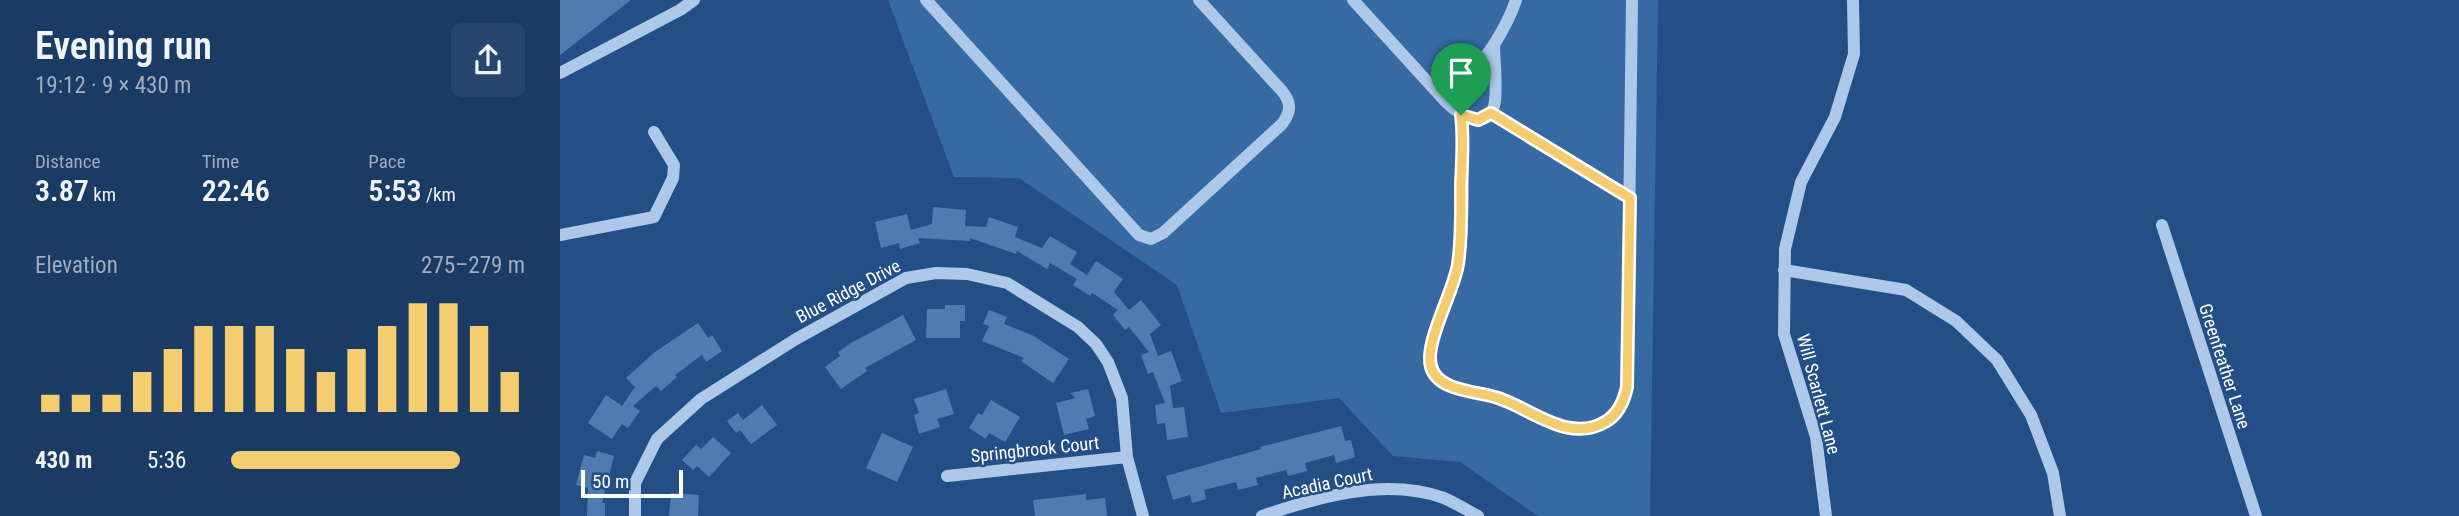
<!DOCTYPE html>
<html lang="en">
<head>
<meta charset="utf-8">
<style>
	body { margin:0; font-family:"Roboto Condensed",sans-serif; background:#27466d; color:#f1f3f6; height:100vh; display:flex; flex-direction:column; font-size:26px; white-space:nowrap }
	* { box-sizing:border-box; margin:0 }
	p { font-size:23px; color:#9fadbf }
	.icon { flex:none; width:38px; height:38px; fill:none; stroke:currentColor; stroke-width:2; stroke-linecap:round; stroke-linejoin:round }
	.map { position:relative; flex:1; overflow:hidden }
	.details { display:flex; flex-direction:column; background:#1a3b64; width:560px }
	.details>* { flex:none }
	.scale { position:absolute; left:21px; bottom:18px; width:102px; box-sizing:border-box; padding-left:7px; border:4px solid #fff; border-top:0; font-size:19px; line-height:24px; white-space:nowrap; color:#fff; -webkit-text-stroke:5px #234f86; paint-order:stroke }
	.pin { position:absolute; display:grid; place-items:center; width:60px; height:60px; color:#fff; margin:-72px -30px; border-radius:50% 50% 50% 0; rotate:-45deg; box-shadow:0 0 7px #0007 }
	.pin .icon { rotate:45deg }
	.round { display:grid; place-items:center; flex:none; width:74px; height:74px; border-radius:10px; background:#27466d }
	.head { display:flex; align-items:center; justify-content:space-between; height:119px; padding:0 35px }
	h1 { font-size:38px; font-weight:600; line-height:52px }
	.figures { display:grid; grid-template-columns:repeat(3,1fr); gap:10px; height:119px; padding:7px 35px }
	.figures div { display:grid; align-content:center }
	.figures b { font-size:30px; font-weight:600 }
	.figures small { font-size:19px; font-weight:400 }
	.figures p { font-size:19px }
	.chart { height:196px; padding:14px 35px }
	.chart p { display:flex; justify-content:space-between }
	.chart svg { width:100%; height:126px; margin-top:7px; stroke:#f4cd70; stroke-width:6 }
	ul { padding:0 35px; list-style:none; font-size:23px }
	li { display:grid; grid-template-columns:112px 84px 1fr; align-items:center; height:52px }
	li i { height:18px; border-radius:9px; background:#f4cd70 }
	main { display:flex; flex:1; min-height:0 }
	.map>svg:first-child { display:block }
</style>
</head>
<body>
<main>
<section class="details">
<div class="head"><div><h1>Evening run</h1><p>19:12 · 9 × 430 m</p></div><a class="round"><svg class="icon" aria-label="share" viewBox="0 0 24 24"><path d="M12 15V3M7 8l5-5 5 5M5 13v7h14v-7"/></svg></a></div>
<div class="figures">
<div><p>Distance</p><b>3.87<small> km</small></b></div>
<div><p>Time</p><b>22:46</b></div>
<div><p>Pace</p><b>5:53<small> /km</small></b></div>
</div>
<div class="chart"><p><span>Elevation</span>275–279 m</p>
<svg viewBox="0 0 160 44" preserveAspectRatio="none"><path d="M5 44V38M15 44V38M25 44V38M35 44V30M45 44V22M55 44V14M65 44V14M75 44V14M85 44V22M95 44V30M105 44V22M115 44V14M125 44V6M135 44V6M145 44V14M155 44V30"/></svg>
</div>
<ul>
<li><b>430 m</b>5:36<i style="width:78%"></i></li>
</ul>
</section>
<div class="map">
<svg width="1899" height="516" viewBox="0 0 1899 516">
	<rect width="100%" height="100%" fill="#234f86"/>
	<!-- green -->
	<path fill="#3769a3" d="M 328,0 L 1098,0 L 1090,516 L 978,516 L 900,462 L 833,456 L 779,398 L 661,413 L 617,285 L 459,178 L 394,177 Z"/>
	<!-- building -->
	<path fill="#507bb0" d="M 0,0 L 71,0 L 0,55 Z
		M 373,207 L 406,210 L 405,226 L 426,227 L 429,217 L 458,227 L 455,237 L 482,248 L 490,236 L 517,252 L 510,264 L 527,275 L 536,261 L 563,279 L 554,292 L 569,310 L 581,300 L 601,325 L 590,334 L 598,356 L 611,351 L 622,381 L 610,386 L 613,408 L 624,407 L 628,437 L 607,440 L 605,423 L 597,424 L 595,405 L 605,403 L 593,372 L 588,374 L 581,355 L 589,352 L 569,327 L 565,330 L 553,315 L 558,310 L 532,293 L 530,296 L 513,285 L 517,279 L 490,263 L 487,269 L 457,251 L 456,254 L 410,238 L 410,241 L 358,238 L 360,243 L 340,249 L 339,243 L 321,248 L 315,222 L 347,214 L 351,230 L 372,224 Z
		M 385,305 L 405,305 L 405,321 L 400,321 L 400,338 L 366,338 L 367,309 L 385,309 Z
		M 429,310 L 447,317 L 444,324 L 472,335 L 509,359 L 493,383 L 461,361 L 464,358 L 422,341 L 429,326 L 423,324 Z
		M 343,315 L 356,340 L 305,368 L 307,371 L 281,389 L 265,367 L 280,356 L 278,352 L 291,343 Z
		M 138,323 L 148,338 L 152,335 L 162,351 L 146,362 L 142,355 L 115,375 L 117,377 L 101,391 L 96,386 L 73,406 L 80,411 L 68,428 L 62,424 L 52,439 L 28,423 L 46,395 L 62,406 L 75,387 L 66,378 L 95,352 Z
		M 386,389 L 394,414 L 377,419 L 380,427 L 359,434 L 354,415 L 359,413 L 354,399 Z
		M 528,389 L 535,416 L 526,419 L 529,429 L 504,435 L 496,403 L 516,398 L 510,393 Z
		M 431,400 L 460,417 L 445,442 L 429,433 L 426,439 L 409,428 L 418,413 L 422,415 Z
		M 202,405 L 217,425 L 191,444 L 180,430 L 176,433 L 167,421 L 178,413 L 183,420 Z
		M 781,426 L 785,441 L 791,440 L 795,457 L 776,463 L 774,455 L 745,463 L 747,471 L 728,476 L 726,470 L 696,478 L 698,485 L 678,490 L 676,482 L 644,490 L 646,499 L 632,503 L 630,495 L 613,500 L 606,476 L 701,449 L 700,447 Z
		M 322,433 L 353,447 L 337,482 L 306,468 Z
		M 153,437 L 171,453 L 149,477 L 137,466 L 133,470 L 122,460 L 136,445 L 141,449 Z
		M 37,451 L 54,456 L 42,503 L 45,503 L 45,516 L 27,516 L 28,488 L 16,485 L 24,455 L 35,458 Z
		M 111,493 L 139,495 L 138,516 L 109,516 Z
		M 526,494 L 526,500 L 545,498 L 547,516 L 475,516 L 473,500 Z"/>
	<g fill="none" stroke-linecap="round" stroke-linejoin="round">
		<!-- minor -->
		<path stroke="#adc8e9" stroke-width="12" d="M 366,0 L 579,235 L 591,239 L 603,233 L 722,124 C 731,112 732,103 722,91 L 639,0
			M 793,0 L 885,101 C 896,112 926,134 934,106 C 938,93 934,61 934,44
			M 956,0 C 951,15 943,30 935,43 C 923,61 907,77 901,98 C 898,110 903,123 903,135 C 902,176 905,235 896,274 C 890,304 851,360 884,383 C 904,391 927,393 947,401 C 964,408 979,419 996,425 C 1030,437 1058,422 1067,387 L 1072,0
			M 0,73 L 120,10 L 134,0
			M 931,113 L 1070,198
			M 1602,225 L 1696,516
			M 0,235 L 94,217 L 113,178 L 114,165 L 94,132
			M 1224,270 L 1346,290 L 1396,321 L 1437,360 L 1471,415 L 1493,473 L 1500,516
			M 387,476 L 567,457
			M 75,516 L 75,483 L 97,439 L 141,399 L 236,339 L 346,278 L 376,273 L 407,274 L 447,283 L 518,327 L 536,344 L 548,362 L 562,398 L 567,457 L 583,516
			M 702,516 C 758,497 825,477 884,498 C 895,503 907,510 918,516
			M 1266,516 L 1256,437 L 1224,334 L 1225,249 L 1241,182 L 1275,117 L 1294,54 L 1293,0"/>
	</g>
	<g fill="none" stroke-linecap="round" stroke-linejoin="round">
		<!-- route casing -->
		<g stroke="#fff" stroke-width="14">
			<path id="route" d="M 931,113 L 1070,198 L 1067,387 C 1064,401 1058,415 1045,422 C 1007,444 970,407 935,397 C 915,391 878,391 871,367 C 864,342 894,292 898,264 C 902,238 901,211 901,184 C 902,161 904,138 901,115 L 918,120 Z"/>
		</g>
		<!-- route -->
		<use href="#route" stroke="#f4cd70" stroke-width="9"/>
	</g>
	<g text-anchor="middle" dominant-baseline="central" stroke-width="5" stroke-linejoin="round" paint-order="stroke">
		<!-- street labels -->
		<g font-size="18" fill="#fff" stroke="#234f86">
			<text transform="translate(288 291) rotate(-28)">Blue Ridge Drive</text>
			<text transform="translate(1665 366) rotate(72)">Greenfeather Lane</text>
			<text transform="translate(1259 394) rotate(75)">Will Scarlett Lane</text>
			<text transform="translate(475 449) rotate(-6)">Springbrook Court</text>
			<text transform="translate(767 483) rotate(-12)">Acadia Court</text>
		</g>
	</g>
</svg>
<div class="scale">50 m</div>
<div class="pin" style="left:901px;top:115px;background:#1e9e55"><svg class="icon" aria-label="arrive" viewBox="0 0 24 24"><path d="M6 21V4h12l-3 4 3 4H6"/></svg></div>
</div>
</main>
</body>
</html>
